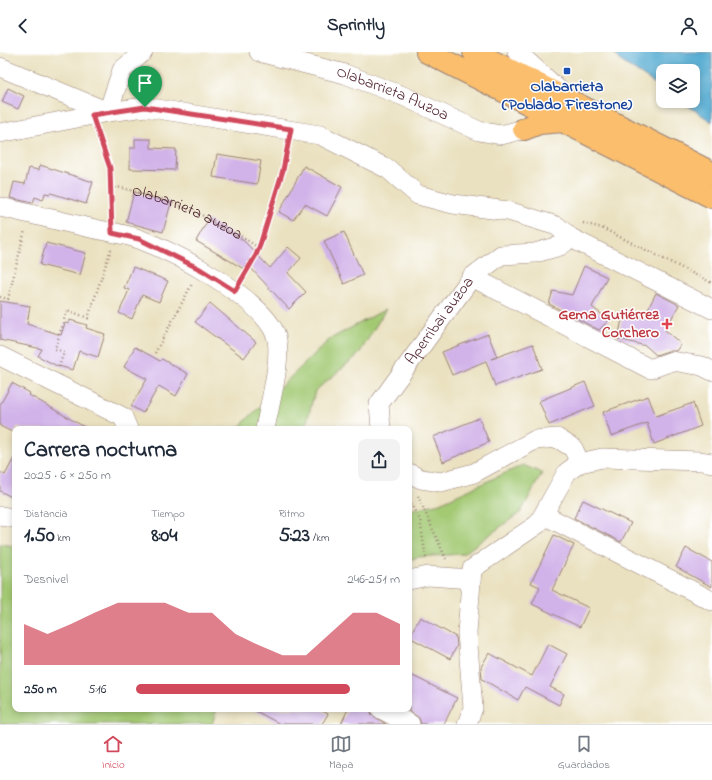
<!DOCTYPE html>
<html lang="es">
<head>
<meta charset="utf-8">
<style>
	body { margin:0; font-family:"Indie Flower",sans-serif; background:#f2f2f3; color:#1f2937; height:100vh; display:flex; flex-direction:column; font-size:15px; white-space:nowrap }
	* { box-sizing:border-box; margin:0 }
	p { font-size:13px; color:#747a83 }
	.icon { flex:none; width:22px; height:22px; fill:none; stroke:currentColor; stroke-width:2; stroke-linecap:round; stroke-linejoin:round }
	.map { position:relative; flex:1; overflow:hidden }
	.side { position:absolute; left:12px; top:374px; width:400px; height:286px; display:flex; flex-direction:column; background:#fff; border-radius:8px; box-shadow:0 2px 6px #0003 }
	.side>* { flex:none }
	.buttons { position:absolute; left:656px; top:12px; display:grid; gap:8px }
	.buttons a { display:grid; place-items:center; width:44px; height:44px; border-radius:8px; background:#fff; box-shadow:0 2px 6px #0003; font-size:20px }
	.pin { position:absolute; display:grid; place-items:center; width:34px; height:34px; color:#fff; margin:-41px -17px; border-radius:50% 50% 50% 0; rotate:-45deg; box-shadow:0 0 4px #0007 }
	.pin .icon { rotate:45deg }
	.round { display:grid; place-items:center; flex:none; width:42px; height:42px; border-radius:8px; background:#f2f2f3 }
	.headline { display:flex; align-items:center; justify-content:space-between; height:68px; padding:0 12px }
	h1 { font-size:22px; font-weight:700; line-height:30px }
	.figures { display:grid; grid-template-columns:repeat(3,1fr); gap:6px; height:68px; padding:4px 12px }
	.figures div { display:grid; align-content:center }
	.figures b { font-size:20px; font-weight:700 }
	.figures small { font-size:11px; font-weight:400 }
	.figures p { font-size:11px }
	.chart { height:112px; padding:8px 12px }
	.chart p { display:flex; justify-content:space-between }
	.chart svg { width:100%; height:72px; margin-top:4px; fill:#d1495b; opacity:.7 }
	ul { padding:0 12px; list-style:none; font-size:13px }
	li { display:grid; grid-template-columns:64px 48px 1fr; align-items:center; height:30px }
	li i { height:10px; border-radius:5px; background:#d1495b }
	header { display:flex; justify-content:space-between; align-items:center; height:52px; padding:0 12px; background:#fff; font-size:18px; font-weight:700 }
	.tab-bar { display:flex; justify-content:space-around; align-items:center; height:56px; border-top:1px solid #e0e1e3; background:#fff; font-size:11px; color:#747a83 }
	.tab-bar a { display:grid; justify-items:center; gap:2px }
	.tab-bar .selected { color:#d1495b }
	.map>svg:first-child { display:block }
</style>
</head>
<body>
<header><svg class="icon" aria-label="back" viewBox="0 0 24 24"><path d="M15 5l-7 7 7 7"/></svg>Sprintly<svg class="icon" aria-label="person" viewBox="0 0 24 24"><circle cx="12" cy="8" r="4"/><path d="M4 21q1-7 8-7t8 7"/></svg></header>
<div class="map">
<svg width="712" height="672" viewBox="0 0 712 672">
	<rect width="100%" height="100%" fill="#fff"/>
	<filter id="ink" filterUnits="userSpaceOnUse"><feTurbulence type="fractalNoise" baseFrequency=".025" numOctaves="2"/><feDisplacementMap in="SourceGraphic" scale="8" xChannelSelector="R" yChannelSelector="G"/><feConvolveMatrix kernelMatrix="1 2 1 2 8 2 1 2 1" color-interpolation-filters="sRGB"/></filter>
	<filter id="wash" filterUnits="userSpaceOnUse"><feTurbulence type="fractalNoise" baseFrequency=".012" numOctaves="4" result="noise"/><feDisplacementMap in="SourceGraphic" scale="16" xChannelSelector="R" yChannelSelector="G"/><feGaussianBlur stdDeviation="0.9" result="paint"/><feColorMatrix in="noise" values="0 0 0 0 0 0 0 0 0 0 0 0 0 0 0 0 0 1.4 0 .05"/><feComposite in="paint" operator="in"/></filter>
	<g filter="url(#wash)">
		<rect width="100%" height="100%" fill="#eae1c0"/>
		<!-- green -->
		<path fill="#a3c973" stroke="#76744f" d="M 386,257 L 359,302 L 315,339 L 305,377 L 234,377 L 240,374 L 330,287 Z
			M 523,413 L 542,421 L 521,460 L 463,502 L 418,505 L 409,508 L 409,458 L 440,451 Z
			M 0,492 L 15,494 L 15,657 L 217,657 L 212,672 L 0,672 Z"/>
		<!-- water -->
		<path fill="#55abd1" stroke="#50657e" d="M 614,0 L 712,0 L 712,70 L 681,49 L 693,49 L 693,19 L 663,19 L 663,37 L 619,8 Z"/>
		<g id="blocks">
			<!-- building -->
			<path fill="#d1b3e9" d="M 8,36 L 24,44 L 18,57 L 2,50 Z
				M 135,87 L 151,87 L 151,96 L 176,97 L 175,118 L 130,117 L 130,96 L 135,96 Z
				M 217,102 L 261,109 L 257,132 L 213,125 Z
				M 40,113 L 93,130 L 86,152 L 51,141 L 50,142 L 45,141 L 43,148 L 35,145 L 33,151 L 10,146 L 14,130 L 25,132 L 29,116 L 39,118 Z
				M 304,114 L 342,135 L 327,164 L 305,152 L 293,168 L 279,160 Z
				M 134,140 L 171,151 L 163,180 L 126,170 Z
				M 208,168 L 244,189 L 270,216 L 288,195 L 301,206 L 288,221 L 306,240 L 289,257 L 247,212 L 244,217 L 196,189 Z
				M 344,180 L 363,223 L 344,232 L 324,189 Z
				M 46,191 L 86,201 L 80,223 L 40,213 Z
				M 584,214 L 607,225 L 592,255 L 609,268 L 599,278 L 549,252 L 553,239 L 572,243 Z
				M 133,215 L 168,229 L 159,250 L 142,243 L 132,267 L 119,261 L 129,238 L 124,236 Z
				M 656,241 L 679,253 L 665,278 L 681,292 L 676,299 L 668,299 L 656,303 L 646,294 L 618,287 L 623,262 L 644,265 Z
				M 0,249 L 30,254 L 27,272 L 61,283 L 65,271 L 69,272 L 70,268 L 87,273 L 86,276 L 105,282 L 98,305 L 79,299 L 73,318 L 55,313 L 38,304 L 42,297 L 0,288 Z
				M 210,251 L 256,290 L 244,306 L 195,270 Z
				M 488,282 L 497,305 L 491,307 L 533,292 L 542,317 L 495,334 L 486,309 L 452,323 L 442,300 Z
				M 135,295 L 160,309 L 162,307 L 188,322 L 176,344 L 159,334 L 143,361 L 131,354 L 147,327 L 124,315 Z
				M 585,330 L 595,354 L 549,373 L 539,349 Z
				M 12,331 L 30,341 L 29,343 L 88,377 L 22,377 L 18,374 L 14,381 L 0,374 L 0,353 Z
				M 648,344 L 656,364 L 693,351 L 701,374 L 654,392 L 647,371 L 611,384 L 603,360 Z
				M 479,366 L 489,390 L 443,410 L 433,385 Z
				M 15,404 L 15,447 L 0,439 L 0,420 L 5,423 Z
				M 583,448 L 631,471 L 621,490 L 574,466 Z
				M 554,483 L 574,493 L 552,538 L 589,556 L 580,575 L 532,552 L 540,535 L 531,531 Z
				M 686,496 L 712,510 L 712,535 L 676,515 Z
				M 420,565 L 456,585 L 457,594 L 450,607 L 409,585 Z
				M 548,592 L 567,602 L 550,635 L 564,642 L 559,653 L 525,635 L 518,648 L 482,627 L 481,615 L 489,601 L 532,624 Z
				M 409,622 L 457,646 L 444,672 L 421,672 L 419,666 L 409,659 Z
				M 252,657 L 319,657 L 328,662 L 322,672 L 280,672 Z
				M 348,657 L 370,657 L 372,663 L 386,672 L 341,672 Z"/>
		</g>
	</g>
	<g filter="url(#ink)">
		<use href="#blocks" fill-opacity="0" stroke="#9a8076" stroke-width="1"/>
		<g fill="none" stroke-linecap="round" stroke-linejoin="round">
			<!-- minor casing -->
			<g stroke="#9a8076" stroke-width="20">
				<g id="minor">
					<path id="s2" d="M 259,0 L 345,22 L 403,44 L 479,79 L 501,83 L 524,77"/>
					<path d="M 517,0 L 560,39"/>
					<path d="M 0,15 L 108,60 L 122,18 L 143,0"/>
					<path d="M 0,81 L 108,60 L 145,55 L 320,83 L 388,117 L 418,143 L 453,152 L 508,159 L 557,174 L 571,186 L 712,257"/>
					<path d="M 0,155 C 32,162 63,170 95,177 C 109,180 125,182 139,187 C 176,201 258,244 275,281 C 284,302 269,354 265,377"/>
					<path d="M 472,225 L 650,317 L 672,309 L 702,314 L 712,319"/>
					<path d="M 0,304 L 123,365 L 128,377"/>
					<path id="s3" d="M 381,377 L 379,352 L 472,225 L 501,203 L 535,201 L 560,194 L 571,186"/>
					<path d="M 409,421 L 421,427 L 441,430 L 474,421 L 535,388 L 557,386 L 573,396 L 580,411"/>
					<path d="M 544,463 L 712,549"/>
					<path d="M 0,464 L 15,466"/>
					<path d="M 409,528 L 428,524 L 471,527"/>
					<path d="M 381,657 L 410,672"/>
					<path d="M 467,672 L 473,656 L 467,581 L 472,517 L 538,472 L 567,420 L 580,411 L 602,406 L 701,409 L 712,411"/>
				</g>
			</g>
			<!-- highway casing -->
			<g stroke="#9a8076" stroke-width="24">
				<path id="highway" d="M 427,0 L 712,145
					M 474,0 L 712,121
					M 524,77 L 539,71 L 563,69"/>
			</g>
			<!-- path -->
			<g stroke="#9a8076" stroke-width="2.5" stroke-dasharray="1 3" stroke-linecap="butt">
				<path d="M 98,79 L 110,116 L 112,162"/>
				<path id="s1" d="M 111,134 C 165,144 213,165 259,196"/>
				<path d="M 583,171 L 602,176 L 712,231"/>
				<path d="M 244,225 C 265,186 279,139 287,95"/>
				<path d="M 0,245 L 8,247 L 25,178"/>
				<path d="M 155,301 L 192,232"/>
				<path d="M 59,315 L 64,300 L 55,297 L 67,258 L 88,266 L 111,197"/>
				<path d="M 418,444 L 446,507"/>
				<path d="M 409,448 L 420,468 L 426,506"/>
			</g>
			<!-- minor -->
			<use href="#minor" stroke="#fff" stroke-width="19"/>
			<!-- highway -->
			<use href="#highway" stroke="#fabe6d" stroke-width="22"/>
		</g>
	</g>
	<g fill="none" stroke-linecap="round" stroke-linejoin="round" filter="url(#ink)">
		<!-- route casing -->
		<g stroke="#fff" stroke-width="8">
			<path id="route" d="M 145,55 L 291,77 L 283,118 L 260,193 L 256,203 L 235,239 L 200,217 L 139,187 L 112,181 L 110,116 L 92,63 Z"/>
		</g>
		<!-- route -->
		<use href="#route" stroke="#d1495b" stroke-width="5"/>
	</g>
	<!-- markers -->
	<rect fill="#1a4fb4" stroke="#fff" stroke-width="1.5" x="563" y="15" width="8" height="8" rx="2"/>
	<path fill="#e0444e" stroke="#fff" stroke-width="1.5" d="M665 266h4v4h4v4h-4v4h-4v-4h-4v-4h4z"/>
	<g text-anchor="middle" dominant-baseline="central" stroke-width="3" stroke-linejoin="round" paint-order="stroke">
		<!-- transit labels -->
		<g font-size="16" font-weight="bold" fill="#164399" stroke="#fff">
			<text x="567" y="35">Olabarrieta<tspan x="567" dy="18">(Poblado Firestone)</tspan></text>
		</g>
		<!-- street labels -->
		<g font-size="16" fill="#4a1f2b" stroke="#fff">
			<text stroke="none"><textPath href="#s2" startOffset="140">Olabarrieta Auzoa</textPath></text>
			<text stroke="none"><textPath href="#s1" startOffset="81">Olabarrieta auzoa</textPath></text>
			<text stroke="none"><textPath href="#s3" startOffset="128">Aperribai auzoa</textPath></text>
		</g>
		<!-- health labels -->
		<g font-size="16" font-weight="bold" fill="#be3a42" stroke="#fff" text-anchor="end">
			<text x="659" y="263">Gema Gutiérrez<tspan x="659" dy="18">Corchero</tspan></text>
		</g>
	</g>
</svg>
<div class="buttons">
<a><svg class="icon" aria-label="layers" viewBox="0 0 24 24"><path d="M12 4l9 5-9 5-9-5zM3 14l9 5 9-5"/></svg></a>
</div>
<div class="pin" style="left:145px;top:55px;background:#1e9e55"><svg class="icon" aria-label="arrive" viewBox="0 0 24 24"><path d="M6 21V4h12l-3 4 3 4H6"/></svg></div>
<section class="side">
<div class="headline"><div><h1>Carrera nocturna</h1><p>20:25 · 6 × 250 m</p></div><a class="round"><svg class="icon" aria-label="share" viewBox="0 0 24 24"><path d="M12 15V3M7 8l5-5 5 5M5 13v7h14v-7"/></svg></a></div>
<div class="figures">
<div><p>Distancia</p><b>1.50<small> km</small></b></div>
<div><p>Tiempo</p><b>8:04</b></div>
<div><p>Ritmo</p><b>5:23<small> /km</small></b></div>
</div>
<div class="chart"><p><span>Desnivel</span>246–251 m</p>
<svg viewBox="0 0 160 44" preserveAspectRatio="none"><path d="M0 44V19L10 25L20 19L30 12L40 6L50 6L60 6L70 12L80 12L90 25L100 32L110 38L120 38L130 25L140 12L150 12L160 19V44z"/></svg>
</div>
<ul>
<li><b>250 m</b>5:16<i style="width:81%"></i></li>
</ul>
</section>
</div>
<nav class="tab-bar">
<a class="selected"><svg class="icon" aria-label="home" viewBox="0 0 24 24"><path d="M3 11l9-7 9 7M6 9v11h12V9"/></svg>Inicio</a>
<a><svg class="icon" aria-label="map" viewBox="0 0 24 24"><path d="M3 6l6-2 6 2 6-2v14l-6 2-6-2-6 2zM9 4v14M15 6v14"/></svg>Mapa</a>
<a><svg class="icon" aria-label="saved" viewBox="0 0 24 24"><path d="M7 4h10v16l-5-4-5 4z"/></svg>Guardados</a>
</nav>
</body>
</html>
